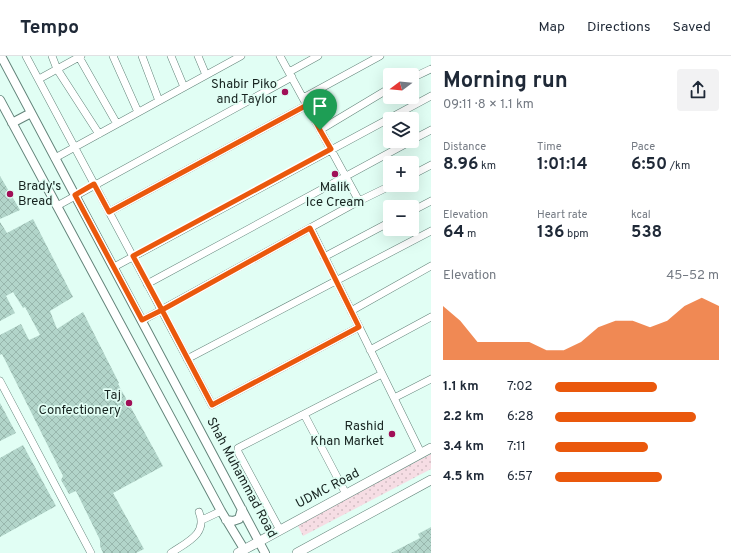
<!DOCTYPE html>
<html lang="en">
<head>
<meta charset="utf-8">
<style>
	body { margin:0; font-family:Overpass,sans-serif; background:#f2f2f3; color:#1f2937; height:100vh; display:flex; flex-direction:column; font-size:15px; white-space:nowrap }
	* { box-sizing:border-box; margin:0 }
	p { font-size:13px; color:#747a83 }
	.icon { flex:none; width:22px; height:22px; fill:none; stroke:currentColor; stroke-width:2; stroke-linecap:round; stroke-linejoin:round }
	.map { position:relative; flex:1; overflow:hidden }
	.details { display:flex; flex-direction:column; background:#fff; width:300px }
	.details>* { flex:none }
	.needle { width:26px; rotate:254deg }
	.tools { position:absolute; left:383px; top:12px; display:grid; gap:8px }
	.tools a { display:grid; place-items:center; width:36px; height:36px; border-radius:4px; background:#fff; box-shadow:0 4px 16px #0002; font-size:20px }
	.pin { position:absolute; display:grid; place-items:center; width:34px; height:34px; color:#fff; margin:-41px -17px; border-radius:50% 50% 50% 0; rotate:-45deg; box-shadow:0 0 4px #0007 }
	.pin .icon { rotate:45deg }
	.round { display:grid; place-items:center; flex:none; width:42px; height:42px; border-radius:4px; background:#f2f2f3 }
	.head { display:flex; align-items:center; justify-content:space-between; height:68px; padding:0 12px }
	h1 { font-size:22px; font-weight:700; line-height:30px }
	.figures { display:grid; grid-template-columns:repeat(3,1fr); gap:6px; height:68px; padding:4px 12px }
	.figures div { display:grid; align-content:center }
	.figures b { font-size:17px; font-weight:700 }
	.figures small { font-size:11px; font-weight:400 }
	.figures p { font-size:11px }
	.chart { height:112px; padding:8px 12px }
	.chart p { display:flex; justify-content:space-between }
	.chart svg { width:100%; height:72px; margin-top:4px; fill:#ea580c; opacity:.7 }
	ul { padding:0 12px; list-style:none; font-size:13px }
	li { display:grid; grid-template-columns:64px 48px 1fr; align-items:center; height:30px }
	li i { height:10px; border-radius:5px; background:#ea580c }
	header { display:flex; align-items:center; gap:24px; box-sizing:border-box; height:56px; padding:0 20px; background:#fff; border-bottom:1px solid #e0e1e3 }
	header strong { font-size:19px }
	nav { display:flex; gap:22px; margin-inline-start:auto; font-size:14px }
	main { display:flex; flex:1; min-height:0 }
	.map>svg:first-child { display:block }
</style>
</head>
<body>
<header>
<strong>Tempo</strong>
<nav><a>Map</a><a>Directions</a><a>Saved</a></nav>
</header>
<main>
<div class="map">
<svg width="431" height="497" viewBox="0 0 431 497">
	<defs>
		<pattern id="grass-dots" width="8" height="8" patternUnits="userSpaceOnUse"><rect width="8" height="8" fill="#f6dde4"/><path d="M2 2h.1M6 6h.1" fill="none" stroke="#d2bdc3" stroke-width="1.8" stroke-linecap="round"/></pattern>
		<pattern id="building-cross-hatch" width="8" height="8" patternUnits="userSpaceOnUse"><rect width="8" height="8" fill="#b2d5ca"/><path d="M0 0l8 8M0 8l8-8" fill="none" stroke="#98b7ad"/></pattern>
	</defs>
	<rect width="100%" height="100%" fill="#e1fef4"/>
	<!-- grass -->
	<path fill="url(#grass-dots)" d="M 431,398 L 431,413 L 303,480 L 297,468 Z"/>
	<!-- building -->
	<path fill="url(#building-cross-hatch)" d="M 0,120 L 20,154 L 0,163 Z
		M 33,163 L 73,241 L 50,255 L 57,273 L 83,256 L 119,327 L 118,328 L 163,410 L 113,437 L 144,493 L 136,497 L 103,497 L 100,490 L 100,484 L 76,435 L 69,438 L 61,424 L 63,420 L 2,298 L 0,299 L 0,279 L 21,268 L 29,284 L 40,279 L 25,251 L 23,252 L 13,236 L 6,240 L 15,257 L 0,265 L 0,166 L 7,177 Z
		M 0,347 L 16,377 L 0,385 Z
		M 23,389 L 56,450 L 0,481 L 0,402 Z
		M 431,471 L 431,497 L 391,497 L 420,482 L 418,478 Z"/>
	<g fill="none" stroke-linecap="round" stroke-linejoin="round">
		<!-- minor casing -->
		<g stroke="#63847a" stroke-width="8">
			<path id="minor" d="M 26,0 L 212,349 L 359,271
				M 52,0 L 57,13 L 99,78
				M 113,0 L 138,56
				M 142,0 L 159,45
				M 171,0 L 184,31
				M 198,0 L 206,19
				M 280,0 L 359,145
				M 79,1 L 117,68
				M 289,16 L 318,0
				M 412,22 L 431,13
				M 39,23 L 81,0
				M 303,42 L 380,0
				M 320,74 L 390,32
				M 412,84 L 431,74
				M 55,102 L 241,0
				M 412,119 L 431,109
				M 57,150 L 292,21
				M 412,155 L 431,145
				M 109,156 L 307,49
				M 311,173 L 421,397
				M 324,201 L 390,166
				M 114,211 L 431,40
				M 147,228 L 411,85
				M 351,255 L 431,210
				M 143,264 L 359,145 L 392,129
				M 370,294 L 431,261
				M 187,303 L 431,175
				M 0,325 L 91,497
				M 394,342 L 431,323
				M 304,358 L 346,438
				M 202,464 L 221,455
				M 280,474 L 238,396 L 238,392 L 382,318
				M 171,497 C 187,486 208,478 199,456"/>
		</g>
		<!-- tertiary casing -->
		<g stroke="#63847a" stroke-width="10">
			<path id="tertiary" d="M 1,0 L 265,497
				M 0,44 L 221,455 L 244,493
				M 12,67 L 31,57
				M 226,464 L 233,465 L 239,463 L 242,453"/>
		</g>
		<!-- secondary casing -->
		<g stroke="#63847a" stroke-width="10">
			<path id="secondary" d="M 238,497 L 431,392
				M 297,497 L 431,424"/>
		</g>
		<!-- minor -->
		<use href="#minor" stroke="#fff" stroke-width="7"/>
		<!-- tertiary -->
		<use href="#tertiary" stroke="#fff" stroke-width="8"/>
		<!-- secondary -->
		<use href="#secondary" stroke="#fff" stroke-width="9"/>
	</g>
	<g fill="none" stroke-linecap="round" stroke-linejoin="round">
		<!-- route casing -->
		<g stroke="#fff" stroke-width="8">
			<path id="route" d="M 320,74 L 307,49 L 109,156 L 94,128 L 75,139 L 142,264 L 162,254 L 212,349 L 359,271 L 310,172 L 162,254 L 133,200 L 331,93 L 320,74"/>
		</g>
		<!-- route -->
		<use href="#route" stroke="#ea580c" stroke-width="5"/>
	</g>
	<!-- markers -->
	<g fill="#a00f57" stroke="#e1fef4" stroke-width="1.5">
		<circle cx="285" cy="36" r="4"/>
		<circle cx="335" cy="118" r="4"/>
		<circle cx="10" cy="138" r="4"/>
		<circle cx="129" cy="347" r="4"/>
		<circle cx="392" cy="378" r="4"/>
	</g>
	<g text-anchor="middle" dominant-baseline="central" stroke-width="3.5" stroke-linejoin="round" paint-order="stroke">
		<!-- poi labels -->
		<g font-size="13" fill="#16231f" stroke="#e1fef4" text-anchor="end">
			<text x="277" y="29">Shabir Piko<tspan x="277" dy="15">and Taylor</tspan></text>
			<text x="18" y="131" text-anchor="start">Brady's<tspan x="18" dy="15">Bread</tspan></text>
			<text x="335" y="132" text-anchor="middle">Malik<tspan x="335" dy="15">Ice Cream</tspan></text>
			<text x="121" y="340">Taj<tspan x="121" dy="15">Confectionery</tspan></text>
			<text x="384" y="371">Rashid<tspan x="384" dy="15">Khan Market</tspan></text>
		</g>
		<!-- street labels -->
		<g font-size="13" fill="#16231f" stroke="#e1fef4">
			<text transform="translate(241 422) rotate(62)">Shah Muhammad Road</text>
			<text transform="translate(328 433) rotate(-28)">UDMC Road</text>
		</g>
	</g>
</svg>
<div class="tools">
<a><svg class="needle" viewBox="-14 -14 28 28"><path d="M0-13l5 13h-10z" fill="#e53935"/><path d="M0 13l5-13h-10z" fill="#747a83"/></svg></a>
<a><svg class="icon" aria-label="layers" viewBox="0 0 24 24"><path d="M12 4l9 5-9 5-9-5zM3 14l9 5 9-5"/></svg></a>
<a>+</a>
<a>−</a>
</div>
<div class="pin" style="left:320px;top:74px;background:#1e9e55"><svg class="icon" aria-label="arrive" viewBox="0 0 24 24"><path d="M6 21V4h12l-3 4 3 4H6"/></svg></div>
</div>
<section class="details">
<div class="head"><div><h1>Morning run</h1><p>09:11 · 8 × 1.1 km</p></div><a class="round"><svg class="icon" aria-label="share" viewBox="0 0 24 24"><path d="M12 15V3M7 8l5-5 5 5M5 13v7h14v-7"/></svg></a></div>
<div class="figures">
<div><p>Distance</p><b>8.96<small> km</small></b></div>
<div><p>Time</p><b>1:01:14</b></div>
<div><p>Pace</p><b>6:50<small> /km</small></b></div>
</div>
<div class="figures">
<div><p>Elevation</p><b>64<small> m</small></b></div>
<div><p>Heart rate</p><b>136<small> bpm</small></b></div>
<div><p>kcal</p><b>538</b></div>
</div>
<div class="chart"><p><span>Elevation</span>45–52 m</p>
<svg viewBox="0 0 160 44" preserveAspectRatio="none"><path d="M0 44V11L10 20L20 33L30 33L40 33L50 33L60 38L70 38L80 33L90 24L100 20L110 20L120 24L130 20L140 11L150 6L160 11V44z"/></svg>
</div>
<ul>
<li><b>1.1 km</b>7:02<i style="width:62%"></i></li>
<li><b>2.2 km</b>6:28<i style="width:86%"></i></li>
<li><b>3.4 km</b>7:11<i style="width:57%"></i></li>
<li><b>4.5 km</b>6:57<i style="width:65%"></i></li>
</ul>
</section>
</main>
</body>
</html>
